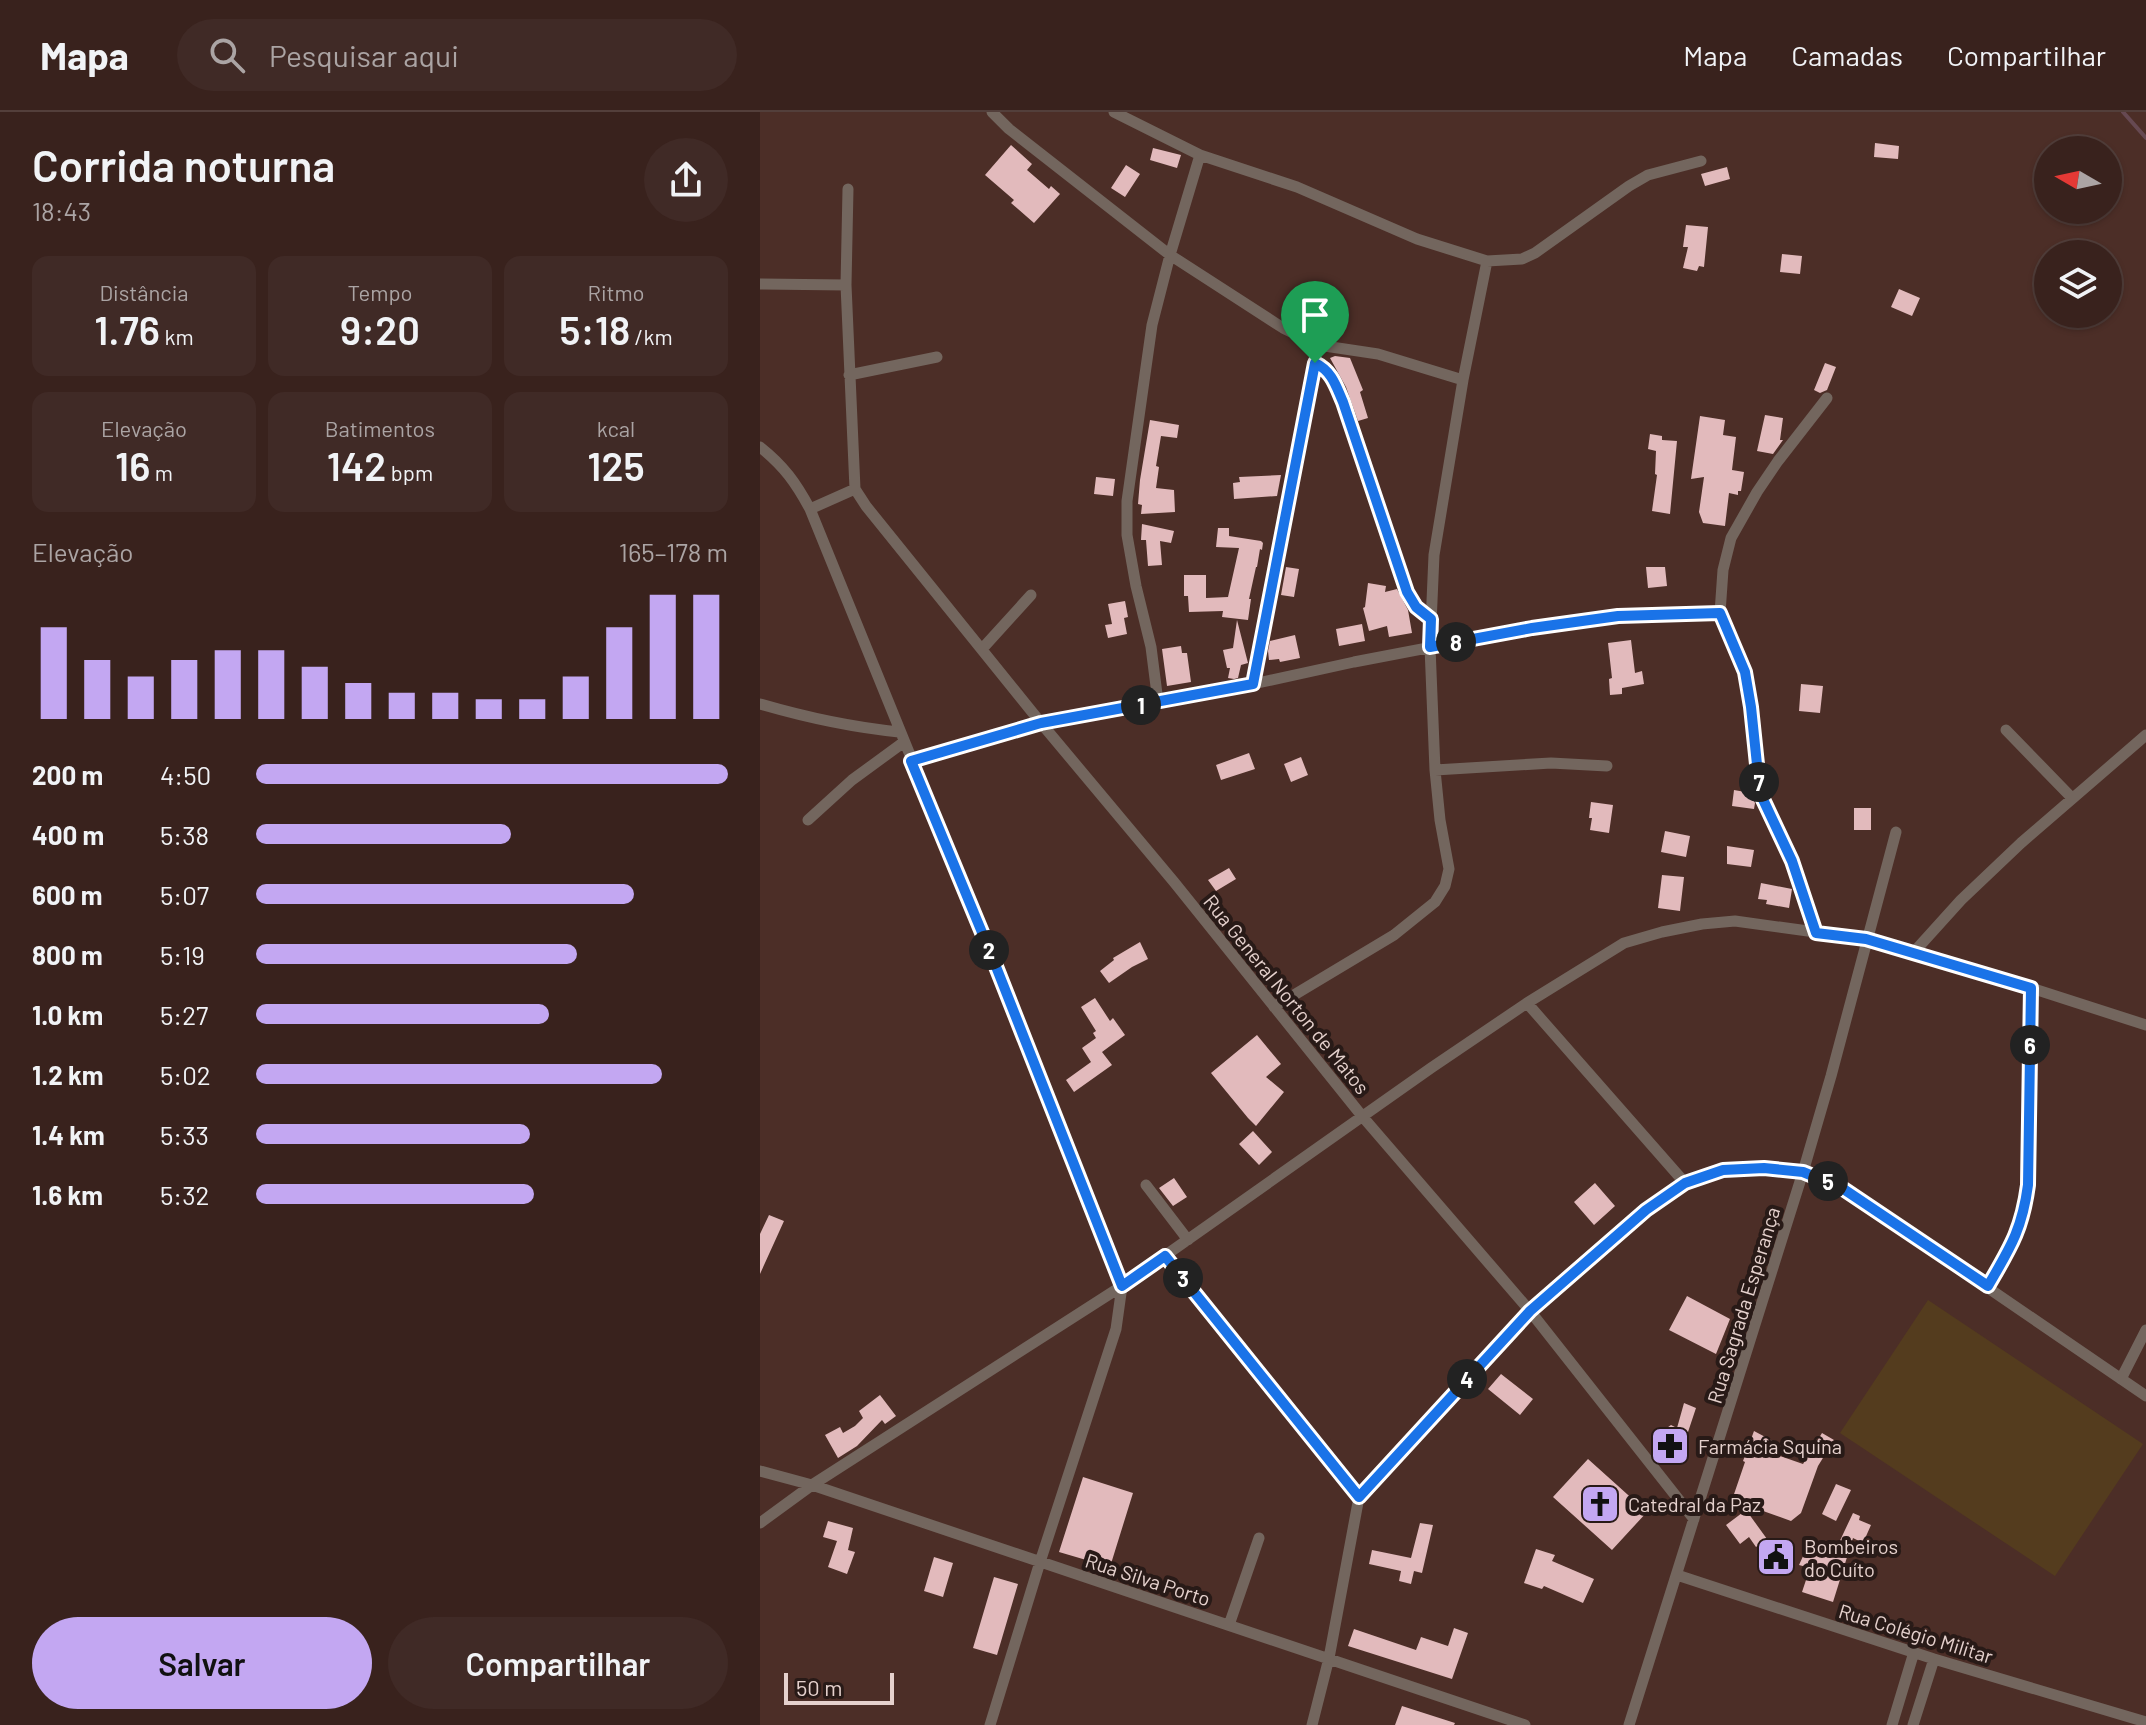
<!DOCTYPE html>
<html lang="pt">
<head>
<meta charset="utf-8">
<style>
	body { margin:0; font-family:Barlow,sans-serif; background:#402a26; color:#f1f3f6; height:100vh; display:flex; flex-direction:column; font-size:30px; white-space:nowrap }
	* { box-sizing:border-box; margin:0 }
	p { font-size:26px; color:#aba4a4 }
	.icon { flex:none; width:44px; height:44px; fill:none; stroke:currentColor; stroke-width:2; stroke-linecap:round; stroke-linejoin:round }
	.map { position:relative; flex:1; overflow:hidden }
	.drawer { display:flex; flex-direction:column; background:#39221d; width:760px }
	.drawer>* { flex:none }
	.needle { width:52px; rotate:279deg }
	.controls { position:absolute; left:1274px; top:24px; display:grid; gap:16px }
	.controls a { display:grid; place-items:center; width:88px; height:88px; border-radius:50%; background:#39221d; box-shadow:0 2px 6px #0004,0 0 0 2px #533f3b; font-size:40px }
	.scale { position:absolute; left:24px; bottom:20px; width:110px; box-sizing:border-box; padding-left:8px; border:4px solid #e5d1cd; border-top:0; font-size:22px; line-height:28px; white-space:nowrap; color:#e5d1cd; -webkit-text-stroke:6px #281a17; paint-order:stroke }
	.pin { position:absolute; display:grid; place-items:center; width:68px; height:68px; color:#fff; margin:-82px -34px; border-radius:50% 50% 50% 0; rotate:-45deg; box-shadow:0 0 8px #0007 }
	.pin .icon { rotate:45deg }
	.km { position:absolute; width:40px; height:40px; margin:-20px; border-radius:50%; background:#222; color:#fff; font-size:22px; line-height:40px; text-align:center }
	.round { display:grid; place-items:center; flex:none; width:84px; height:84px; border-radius:42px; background:#402a26 }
	.overview { display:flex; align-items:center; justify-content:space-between; height:136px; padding:0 32px }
	h1 { font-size:44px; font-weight:600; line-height:60px }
	.metrics { display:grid; grid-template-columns:repeat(3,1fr); gap:12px; height:136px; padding:8px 32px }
	.metrics div { display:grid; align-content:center; border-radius:16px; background:#402a26; text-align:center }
	.metrics b { font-size:40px; font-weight:600 }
	.metrics small { font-size:22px; font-weight:400 }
	.metrics p { font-size:22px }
	.chart { height:224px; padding:16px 32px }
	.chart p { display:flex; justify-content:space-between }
	.chart svg { width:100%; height:144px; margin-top:8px; stroke:#c3a7f2; stroke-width:6 }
	.cta { display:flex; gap:16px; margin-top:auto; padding:16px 32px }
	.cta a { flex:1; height:92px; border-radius:48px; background:#c3a7f2; color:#111; font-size:32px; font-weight:600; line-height:92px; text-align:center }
	.cta a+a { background:#402a26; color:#f1f3f6 }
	ul { padding:0 32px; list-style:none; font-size:26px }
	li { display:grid; grid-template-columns:128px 96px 1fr; align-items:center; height:60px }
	li i { height:20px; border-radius:10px; background:#c3a7f2 }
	header { display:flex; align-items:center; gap:48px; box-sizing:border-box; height:112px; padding:0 40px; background:#39221d; border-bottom:2px solid #533f3b }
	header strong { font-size:38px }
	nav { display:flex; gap:44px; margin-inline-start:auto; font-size:28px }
	.search { width:560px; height:72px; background:#402a26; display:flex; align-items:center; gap:20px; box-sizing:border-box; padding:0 28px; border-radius:44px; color:#aba4a4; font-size:30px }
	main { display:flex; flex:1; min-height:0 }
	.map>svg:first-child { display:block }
</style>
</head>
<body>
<header>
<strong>Mapa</strong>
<div class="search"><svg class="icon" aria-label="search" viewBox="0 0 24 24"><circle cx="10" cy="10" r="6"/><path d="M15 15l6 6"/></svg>Pesquisar aqui</div>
<nav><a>Mapa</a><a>Camadas</a><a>Compartilhar</a></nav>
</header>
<main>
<section class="drawer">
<div class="overview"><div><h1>Corrida noturna</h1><p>18:43</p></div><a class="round"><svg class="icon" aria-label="share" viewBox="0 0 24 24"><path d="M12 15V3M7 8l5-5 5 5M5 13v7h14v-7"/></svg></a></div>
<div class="metrics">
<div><p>Distância</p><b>1.76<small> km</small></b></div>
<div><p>Tempo</p><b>9:20</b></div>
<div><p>Ritmo</p><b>5:18<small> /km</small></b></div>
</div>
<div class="metrics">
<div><p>Elevação</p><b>16<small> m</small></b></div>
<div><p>Batimentos</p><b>142<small> bpm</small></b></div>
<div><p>kcal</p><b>125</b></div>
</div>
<div class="chart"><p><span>Elevação</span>165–178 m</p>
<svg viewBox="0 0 160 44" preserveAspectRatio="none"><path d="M5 44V16M15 44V26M25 44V31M35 44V26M45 44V23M55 44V23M65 44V28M75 44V33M85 44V36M95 44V36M105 44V38M115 44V38M125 44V31M135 44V16M145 44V6M155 44V6"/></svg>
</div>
<ul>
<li><b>200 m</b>4:50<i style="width:100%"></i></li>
<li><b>400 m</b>5:38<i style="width:54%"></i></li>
<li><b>600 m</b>5:07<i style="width:80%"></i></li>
<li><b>800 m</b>5:19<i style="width:68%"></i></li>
<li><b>1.0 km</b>5:27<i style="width:62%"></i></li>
<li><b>1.2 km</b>5:02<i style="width:86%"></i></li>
<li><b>1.4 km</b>5:33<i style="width:58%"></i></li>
<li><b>1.6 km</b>5:32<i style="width:59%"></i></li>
</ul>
<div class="cta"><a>Salvar</a><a>Compartilhar</a></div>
</section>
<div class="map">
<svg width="1386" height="1613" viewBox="0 0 1386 1613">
	<rect width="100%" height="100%" fill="#4c2e27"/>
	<!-- green -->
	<path fill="#543c1e" d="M 1168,1188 L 1383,1332 L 1295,1464 L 1080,1321 Z"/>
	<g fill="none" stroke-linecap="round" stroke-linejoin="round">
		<!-- stream -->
		<path stroke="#664952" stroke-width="4" d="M 1363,0 L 1386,26"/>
	</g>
	<!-- building -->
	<path fill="#e2babc" d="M 1115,31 L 1139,34 L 1138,47 L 1114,45 Z
		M 251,33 L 272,52 L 267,58 L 289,77 L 291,74 L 300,82 L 274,111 L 251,91 L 254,88 L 225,63 Z
		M 393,36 L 421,43 L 417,56 L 390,48 Z
		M 366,53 L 380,62 L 365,85 L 351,76 Z
		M 967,55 L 970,67 L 945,74 L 941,62 Z
		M 926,113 L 948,115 L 944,155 L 939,154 L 937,159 L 923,156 L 928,135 L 923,135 Z
		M 1022,142 L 1042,144 L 1040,162 L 1020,160 Z
		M 1139,177 L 1160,186 L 1152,204 L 1131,195 Z
		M 575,244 L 590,246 L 603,278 L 600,280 L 608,306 L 598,309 L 586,275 L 570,246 Z
		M 1065,251 L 1076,255 L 1067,278 L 1060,281 L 1054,278 Z
		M 1005,303 L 1023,306 L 1020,328 L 1023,328 L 1013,342 L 997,339 Z
		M 940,304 L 965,308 L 963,323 L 976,325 L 972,358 L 984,360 L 981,379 L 978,379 L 978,383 L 969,381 L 965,414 L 943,411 L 939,400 L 944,365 L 931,367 Z
		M 390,308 L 419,313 L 417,326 L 401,324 L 396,354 L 399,355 L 396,376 L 414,378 L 415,400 L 381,402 L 382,393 L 378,392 L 380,368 Z
		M 890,322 L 902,324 L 902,328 L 917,329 L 910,402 L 892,399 L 897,363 L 895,362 L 896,339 L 888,337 Z
		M 521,363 L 517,384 L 474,387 L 473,371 L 480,370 L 479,365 Z
		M 336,365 L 355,367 L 353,384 L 334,382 Z
		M 382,412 L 414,419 L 411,431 L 400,429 L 402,453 L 388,454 L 386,428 L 381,428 Z
		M 458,416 L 469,416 L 469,424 L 501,429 L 503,431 L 502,438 L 500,437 L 497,455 L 496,455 L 489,487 L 491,487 L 488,508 L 462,505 L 463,499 L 429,500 L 428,484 L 424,484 L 424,463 L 446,463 L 446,486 L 468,485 L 479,436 L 456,435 Z
		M 526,455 L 539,457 L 534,485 L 521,483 Z
		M 886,455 L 905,455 L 907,474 L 888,476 Z
		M 608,471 L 626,474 L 625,480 L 637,477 L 648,498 L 652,521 L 629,525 L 627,514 L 609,519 L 603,496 L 605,495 Z
		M 365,489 L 368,505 L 364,506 L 367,522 L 348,526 L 345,513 L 352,512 L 348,492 Z
		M 477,508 L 488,551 L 481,553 L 478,566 L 474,567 L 468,566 L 470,556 L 467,556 L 463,538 L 473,536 Z
		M 602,512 L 605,529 L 579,534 L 576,517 Z
		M 535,523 L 540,546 L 520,550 L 519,547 L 509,548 L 508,539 L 510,529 Z
		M 871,528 L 875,561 L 882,559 L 884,572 L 862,576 L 862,582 L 850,583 L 849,567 L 852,566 L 848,531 Z
		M 421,534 L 422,541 L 427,541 L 431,570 L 407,574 L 402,537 Z
		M 1041,572 L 1063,574 L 1060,601 L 1039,599 Z
		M 489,641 L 495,657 L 461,668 L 456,653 Z
		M 541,645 L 548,663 L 531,670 L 524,652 Z
		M 974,678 L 991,681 L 995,691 L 994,697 L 972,694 Z
		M 831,690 L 853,693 L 849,721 L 830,718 L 832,706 L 829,706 Z
		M 1094,696 L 1111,696 L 1111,718 L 1094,718 Z
		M 905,719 L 930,724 L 926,745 L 901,740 Z
		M 967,734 L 994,738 L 991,755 L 967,752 Z
		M 469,756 L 476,767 L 456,779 L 448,768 Z
		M 902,763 L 924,765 L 920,799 L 898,796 Z
		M 1001,771 L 1032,777 L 1029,796 L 1006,792 L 1007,788 L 998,787 Z
		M 380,830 L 388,847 L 372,855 L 349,871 L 340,859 L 354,848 L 353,846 Z
		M 335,886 L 350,909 L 353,906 L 365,923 L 342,940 L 352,953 L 314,980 L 306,968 L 331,950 L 322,936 L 336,926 L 333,921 L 336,919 L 321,895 Z
		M 497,923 L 521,952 L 506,965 L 524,980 L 496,1014 L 488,1006 L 451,961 Z
		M 493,1019 L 512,1040 L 499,1053 L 479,1032 Z
		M 414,1066 L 427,1085 L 413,1094 L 399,1076 Z
		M 835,1071 L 855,1094 L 834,1113 L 814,1090 Z
		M 9,1103 L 24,1109 L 0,1162 L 0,1122 Z
		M 927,1184 L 970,1207 L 956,1242 L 909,1218 Z
		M 741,1262 L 773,1287 L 760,1303 L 728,1277 Z
		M 120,1283 L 136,1304 L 125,1312 L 122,1308 L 97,1334 L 78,1346 L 65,1323 L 80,1315 L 83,1321 L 95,1314 L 103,1306 L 99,1299 Z
		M 924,1291 L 936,1296 L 921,1341 L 916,1349 L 909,1349 L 891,1327 L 911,1313 L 917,1316 Z
		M 994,1319 L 1024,1335 L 1020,1344 L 1043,1352 L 1062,1321 L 1074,1328 L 1058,1354 L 1041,1401 L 1031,1409 L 972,1388 L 985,1350 L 983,1349 Z
		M 828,1347 L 887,1400 L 852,1438 L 793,1385 Z
		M 323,1365 L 373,1381 L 350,1455 L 299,1440 Z
		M 1076,1372 L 1091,1378 L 1076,1409 L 1062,1402 Z
		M 986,1398 L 1007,1427 L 996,1435 L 989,1425 L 980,1432 L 966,1413 Z
		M 1093,1401 L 1100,1404 L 1099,1408 L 1111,1413 L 1103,1431 L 1093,1426 L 1073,1490 L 1042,1480 L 1050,1456 L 1039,1453 L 1050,1429 L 1076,1437 Z
		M 68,1409 L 93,1416 L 88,1438 L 95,1440 L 87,1462 L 68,1455 L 77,1429 L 63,1425 Z
		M 660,1411 L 673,1413 L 662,1461 L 654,1459 L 651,1472 L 639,1469 L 641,1459 L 609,1452 L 612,1438 L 651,1446 Z
		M 776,1437 L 795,1443 L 792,1449 L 834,1467 L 823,1491 L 784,1474 L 782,1477 L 764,1471 Z
		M 174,1445 L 193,1451 L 183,1485 L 164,1479 Z
		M 234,1465 L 258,1472 L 237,1543 L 213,1536 Z
		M 694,1516 L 708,1521 L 692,1567 L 588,1534 L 594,1517 L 656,1538 L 661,1525 L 688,1534 Z
		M 642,1594 L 695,1611 L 694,1613 L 635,1613 Z"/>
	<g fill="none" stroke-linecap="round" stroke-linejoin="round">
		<!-- minor -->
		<path stroke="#73665e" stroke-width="11" d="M 232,0 L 249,17 L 410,143 L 523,216 L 558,233 L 618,242 L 703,268
			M 354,0 L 440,43 L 537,75 L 657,127 L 727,149 L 762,147 L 775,141 L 869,74 L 888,63 L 941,49
			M 88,77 L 86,173 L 95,377 L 106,394 L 281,611 L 414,770 L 602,1004 L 770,1199 L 934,1407
			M 0,172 L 86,173
			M 555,251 C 572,259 576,274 583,290 L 647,480 L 656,495 L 671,507
			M 89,263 L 177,245
			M 0,335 C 24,354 36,371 50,397 L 233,847 L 362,1174 L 356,1217 L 280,1450 L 230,1613
			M 50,397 L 95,377
			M 222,537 L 271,483
			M 493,572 L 558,233
			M 398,590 L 391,535 L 376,474 L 367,423 L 367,389 L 392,213 L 410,143 L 440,43
			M 0,592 C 48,606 89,615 139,620
			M 1246,618 L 1312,686
			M 151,649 L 281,611 L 493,572 L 594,550 L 772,516 L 858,504 L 960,501
			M 675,658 L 791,651 L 847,654
			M 48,708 L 92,668 L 144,630
			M 1056,821 L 1032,749 L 1000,681 L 991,595 L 985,560 L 960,501 L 963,458 L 971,426 L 997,380 L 1018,349 L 1067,286
			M 1154,840 L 1201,788 L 1261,731 L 1386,623
			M 767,891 L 925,1071
			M 514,895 L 634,823 L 675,790 L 685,774 L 689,757 L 680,708 L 675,658 L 670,535 L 674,443 L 703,268 L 727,149
			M 386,1073 L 428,1128
			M 405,1144 L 599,1385
			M 1228,1174 C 1250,1137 1262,1118 1268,1073 L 1271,876
			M 1361,1267 L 1386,1218
			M 0,1359 L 52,1373 L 765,1613
			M 0,1411 L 52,1373 L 362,1174 L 671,956 L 767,891 L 864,831 L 902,820 L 942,812 L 975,809 L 1106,827 L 1271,876 L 1386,913
			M 917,1463 L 1174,1547 L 1386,1610
			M 469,1513 L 499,1426
			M 552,1613 L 569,1546 L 599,1385 L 770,1199 L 886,1098 L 925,1071 L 963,1058 L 1004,1056 L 1043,1060 L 1082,1076 L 1386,1284
			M 869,1613 L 1043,1060 L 1071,964 L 1136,720
			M 1132,1613 L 1154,1540
			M 1153,1613 L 1174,1547"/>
	</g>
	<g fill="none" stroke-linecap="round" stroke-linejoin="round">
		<!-- route casing -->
		<g stroke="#fff" stroke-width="16">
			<path id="route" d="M 555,251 C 572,259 576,274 583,290 L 647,480 L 656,495 L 671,507 L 670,535 L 772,516 L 858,504 L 960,501 L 985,560 L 991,595 L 1000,681 L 1032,749 L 1056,821 L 1106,827 L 1271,876 L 1268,1073 C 1262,1118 1250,1136 1228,1174 L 1082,1076 L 1043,1060 L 1004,1056 L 963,1058 L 925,1071 L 886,1098 L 770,1199 L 599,1385 L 405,1144 L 362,1174 L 233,847 L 151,649 L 281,611 L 493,572 Z"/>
		</g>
		<!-- route -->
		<use href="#route" stroke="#1a73e8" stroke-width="10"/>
	</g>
	<!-- icons -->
	<defs>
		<g id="pharmacy-square" transform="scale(2)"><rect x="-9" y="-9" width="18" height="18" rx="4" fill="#c3a7f2" stroke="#281a17"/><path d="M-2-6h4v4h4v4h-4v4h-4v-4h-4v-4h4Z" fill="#111"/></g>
		<g id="church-square" transform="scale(2)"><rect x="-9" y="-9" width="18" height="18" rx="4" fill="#c3a7f2" stroke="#281a17"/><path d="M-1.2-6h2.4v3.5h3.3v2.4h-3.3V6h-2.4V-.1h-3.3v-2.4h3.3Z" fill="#111"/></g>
		<g id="civic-square" transform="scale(2)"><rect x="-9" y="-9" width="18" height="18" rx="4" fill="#c3a7f2" stroke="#281a17"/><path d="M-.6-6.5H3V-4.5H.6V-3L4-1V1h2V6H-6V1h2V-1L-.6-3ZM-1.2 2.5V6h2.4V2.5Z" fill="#111"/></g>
	</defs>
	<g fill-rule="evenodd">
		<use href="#pharmacy-square" x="910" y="1334"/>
		<use href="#church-square" x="840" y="1392"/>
		<use href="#civic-square" x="1016" y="1445"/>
	</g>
	<g text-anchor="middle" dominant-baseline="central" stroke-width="8" stroke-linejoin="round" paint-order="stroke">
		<!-- street labels -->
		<g font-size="20" fill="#e5d1cd" stroke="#281a17">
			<text transform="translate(527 882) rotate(51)">Rua General Norton de Matos</text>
			<text transform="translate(983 1193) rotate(-73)">Rua Sagrada Esperança</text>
			<text transform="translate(388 1467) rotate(18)">Rua Silva Porto</text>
			<text transform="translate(1156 1521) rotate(17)">Rua Colégio Militar</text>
		</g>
		<!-- poi labels -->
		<g font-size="20" fill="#e5d1cd" stroke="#281a17" text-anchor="start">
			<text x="938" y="1334">Farmácia Squina</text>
			<text x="868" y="1392">Catedral da Paz</text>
			<text x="1044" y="1434">Bombeiros<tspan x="1044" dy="23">do Cuíto</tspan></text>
		</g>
	</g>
</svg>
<div class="controls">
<a><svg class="needle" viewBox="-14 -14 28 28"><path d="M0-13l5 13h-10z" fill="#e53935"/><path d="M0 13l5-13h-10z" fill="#aba4a4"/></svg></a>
<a><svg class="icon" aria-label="layers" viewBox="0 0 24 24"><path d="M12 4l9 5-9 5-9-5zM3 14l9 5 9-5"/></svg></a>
</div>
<div class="scale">50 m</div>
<div class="pin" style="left:555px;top:251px;background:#1e9e55"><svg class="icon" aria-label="arrive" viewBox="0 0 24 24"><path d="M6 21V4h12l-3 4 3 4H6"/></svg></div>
<b class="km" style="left:381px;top:593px">1</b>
<b class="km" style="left:229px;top:838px">2</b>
<b class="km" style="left:423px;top:1166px">3</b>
<b class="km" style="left:707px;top:1267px">4</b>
<b class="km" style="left:1068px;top:1069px">5</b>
<b class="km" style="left:1270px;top:933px">6</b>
<b class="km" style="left:999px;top:670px">7</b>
<b class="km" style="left:696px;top:530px">8</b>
</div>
</main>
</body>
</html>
